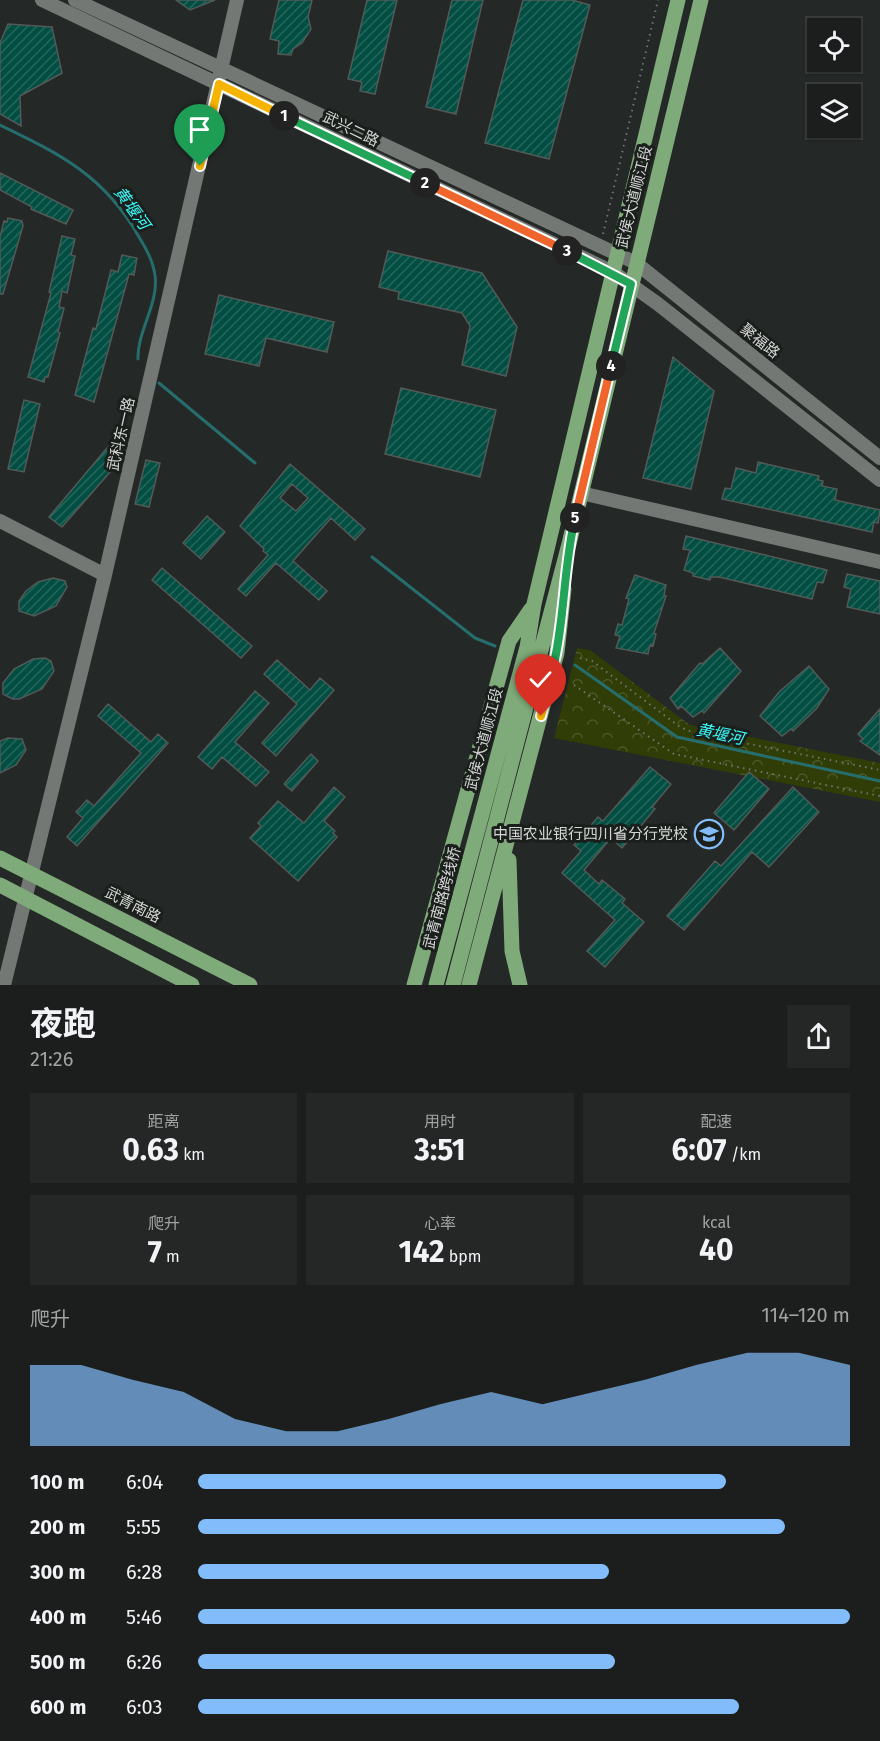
<!DOCTYPE html>
<html lang="zh">
<head>
<meta charset="utf-8">
<style>
	body { margin:0; font-family:"Fira Sans","Noto Sans SC",sans-serif; background:#242725; color:#f1f3f6; height:100vh; display:flex; flex-direction:column; font-size:22px; white-space:nowrap }
	* { box-sizing:border-box; margin:0 }
	p { font-size:20px; color:#a0a2a3 }
	.icon { flex:none; width:33px; height:33px; fill:none; stroke:currentColor; stroke-width:2; stroke-linecap:round; stroke-linejoin:round }
	.map { position:relative; height:985px; overflow:hidden }
	.panel { display:flex; flex-direction:column; background:#1b1e1c; flex:1 }
	.panel>* { flex:none }
	.buttons { position:absolute; left:807px; top:18px; display:grid; gap:12px }
	.buttons a { display:grid; place-items:center; width:54px; height:54px; border-radius:0px; background:#1b1e1c; box-shadow:0 2px 4px #0004,0 0 0 2px #393c3b; font-size:30px }
	.pin { position:absolute; display:grid; place-items:center; width:51px; height:51px; color:#fff; margin:-62px -26px; border-radius:50% 50% 50% 0; rotate:-45deg; box-shadow:0 0 6px #0007 }
	.pin .icon { rotate:45deg }
	.km { position:absolute; width:30px; height:30px; margin:-15px; border-radius:50%; background:#222; color:#fff; font-size:16px; line-height:30px; text-align:center }
	.round { display:grid; place-items:center; flex:none; width:63px; height:63px; border-radius:0px; background:#242725 }
	.overview { display:flex; align-items:center; justify-content:space-between; height:102px; padding:0 30px }
	h1 { font-size:33px; font-weight:700; line-height:45px }
	.metrics { display:grid; grid-template-columns:repeat(3,1fr); gap:9px; height:102px; padding:6px 30px }
	.metrics div { display:grid; align-content:center; border-radius:0px; background:#242725; text-align:center }
	.metrics b { font-size:30px; font-weight:700 }
	.metrics small { font-size:16px; font-weight:400 }
	.metrics p { font-size:16px }
	.chart { height:168px; padding:12px 30px }
	.chart p { display:flex; justify-content:space-between }
	.chart svg { width:100%; height:108px; margin-top:6px; fill:#82bcfa; opacity:.7 }
	ul { padding:0 30px; list-style:none; font-size:20px }
	li { display:grid; grid-template-columns:96px 72px 1fr; align-items:center; height:45px }
	li i { height:15px; border-radius:8px; background:#82bcfa }
	.map>svg:first-child { display:block }
</style>
</head>
<body>
<div class="map">
<svg width="880" height="985" viewBox="0 0 880 985">
	<defs>
		<pattern id="park-crowns" width="20" height="18" patternUnits="userSpaceOnUse" patternTransform="scale(1.5)"><rect width="20" height="18" fill="#303d07"/><path d="M2 6a3 3 0 1 1 6 0M12 15a3 3 0 1 1 6 0" fill="none" stroke="#4d582a"/></pattern>
		<pattern id="building-hatch" width="6" height="6" patternUnits="userSpaceOnUse" patternTransform="scale(1.5)"><rect width="6" height="6" fill="#024e42"/><path d="M-1 1l2-2M0 6l6-6M5 7l2-2" fill="none" stroke="#26675c"/></pattern>
	</defs>
	<rect width="100%" height="100%" fill="#242826"/>
	<!-- park -->
	<path fill="url(#park-crowns)" d="M 577,648 L 590,650 L 690,725 L 880,763 L 880,802 L 554,738 Z"/>
	<g fill="none" stroke-linecap="round" stroke-linejoin="round">
		<!-- stream -->
		<path stroke="#266d6d" stroke-width="3" d="M 0,125 C 60,154 105,176 139,237 C 146,248 153,261 155,275 C 159,304 137,331 138,359
			M 159,383 L 255,463
			M 372,557 L 475,638 L 495,646
			M 575,665 L 677,737 L 880,781"/>
	</g>
	<!-- building -->
	<path fill="url(#building-hatch)" stroke="#535957" stroke-width="1.5" fill-rule="evenodd" d="M 176,0 L 215,0 L 190,10 Z
		M 279,0 L 312,0 L 308,17 L 311,29 L 302,43 L 293,49 L 291,55 L 278,54 L 279,41 L 270,39 Z
		M 367,0 L 397,0 L 375,94 L 360,91 L 362,82 L 348,79 Z
		M 452,0 L 483,0 L 456,114 L 426,107 Z
		M 523,0 L 572,0 L 590,5 L 549,159 L 485,143 Z
		M 8,24 L 52,27 L 62,73 L 20,96 L 21,126 L 0,114 L 0,43 Z
		M 0,173 L 73,210 L 66,224 L 31,209 L 32,207 L 0,190 Z
		M 8,218 L 22,221 L 23,226 L 3,294 L 0,294 L 0,237 L 4,221 L 7,222 Z
		M 62,236 L 75,239 L 71,255 L 75,256 L 67,293 L 62,291 L 59,307 L 64,308 L 58,332 L 60,333 L 48,377 L 45,377 L 44,382 L 28,377 L 51,293 L 49,292 Z
		M 388,251 L 482,273 L 517,327 L 506,376 L 462,365 L 470,326 L 462,313 L 398,299 L 399,292 L 379,287 Z
		M 122,255 L 137,258 L 134,275 L 129,274 L 94,402 L 75,395 L 93,328 L 96,329 L 111,270 L 118,272 Z
		M 219,295 L 334,322 L 327,352 L 266,338 L 259,366 L 205,354 Z
		M 673,357 L 714,391 L 691,489 L 643,478 Z
		M 401,388 L 496,410 L 480,477 L 385,454 Z
		M 24,400 L 40,404 L 24,472 L 8,469 Z
		M 112,442 L 124,452 L 115,462 L 117,464 L 62,527 L 49,517 Z
		M 146,460 L 160,463 L 149,507 L 135,504 Z
		M 758,462 L 819,476 L 818,480 L 823,481 L 822,486 L 837,489 L 835,500 L 880,510 L 878,523 L 874,522 L 872,532 L 722,499 L 725,488 L 731,489 L 736,468 L 756,473 Z
		M 290,464 L 365,529 L 355,540 L 331,518 L 293,561 L 327,591 L 319,600 L 276,563 L 246,596 L 238,589 L 268,555 L 263,551 L 264,549 L 240,526 ZM 292,484 L 308,498 L 296,511 L 280,498 Z
		M 207,516 L 225,532 L 201,559 L 183,543 Z
		M 686,536 L 827,570 L 823,583 L 817,582 L 812,599 L 719,577 L 711,577 L 710,580 L 693,576 L 693,573 L 684,570 L 690,550 L 683,549 Z
		M 162,568 L 252,646 L 241,658 L 152,580 Z
		M 847,574 L 880,581 L 880,614 L 847,607 L 851,589 L 844,587 Z
		M 635,575 L 666,585 L 664,595 L 666,596 L 654,633 L 656,634 L 653,646 L 650,645 L 648,654 L 616,648 L 620,636 L 615,635 L 618,624 L 622,625 L 629,599 L 626,598 Z
		M 53,578 L 65,581 L 67,587 L 56,606 L 34,616 L 19,611 L 19,601 L 26,591 L 38,582 Z
		M 720,648 L 741,671 L 704,713 L 702,711 L 693,717 L 681,706 L 678,709 L 670,698 L 700,663 L 702,664 Z
		M 45,658 L 51,661 L 54,671 L 42,689 L 19,699 L 13,699 L 3,694 L 3,683 L 14,669 L 33,659 Z
		M 277,660 L 310,690 L 320,678 L 334,690 L 276,756 L 262,743 L 297,704 L 264,674 Z
		M 809,666 L 829,689 L 817,708 L 793,731 L 791,729 L 782,736 L 760,716 L 779,692 Z
		M 255,691 L 269,703 L 235,742 L 269,772 L 256,786 L 222,757 L 212,769 L 198,757 Z
		M 108,704 L 151,742 L 158,734 L 168,743 L 77,846 L 67,837 L 83,818 L 76,812 L 87,800 L 94,806 L 141,753 L 98,716 Z
		M 880,709 L 880,755 L 860,741 L 863,739 L 858,734 Z
		M 8,738 L 22,739 L 26,750 L 16,765 L 0,773 L 0,741 Z
		M 311,754 L 318,761 L 292,791 L 284,784 Z
		M 650,767 L 671,784 L 652,807 L 655,809 L 622,848 L 611,838 L 584,870 L 599,884 L 602,880 L 625,899 L 622,903 L 644,922 L 605,967 L 587,951 L 615,920 L 562,873 L 581,851 L 574,845 L 598,817 L 603,821 Z
		M 749,772 L 769,789 L 734,830 L 714,813 Z
		M 334,787 L 345,797 L 324,821 L 335,831 L 333,833 L 337,837 L 298,881 L 250,838 L 261,826 L 258,823 L 278,801 L 304,823 Z
		M 793,787 L 819,812 L 769,867 L 752,852 L 684,930 L 667,916 L 715,861 L 721,866 Z"/>
	<g fill="none" stroke-linecap="round" stroke-linejoin="round">
		<!-- path -->
		<path stroke="#727573" stroke-width="2" stroke-dasharray="1.5 4.5" stroke-linecap="butt" d="M 603,234 L 658,0
			M 580,658 L 592,661 L 680,727 L 694,733 L 880,770
			M 574,685 L 674,754 L 880,796"/>
		<!-- minor -->
		<path stroke="#737875" stroke-width="14" d="M 42,0 L 613,272 L 658,304 L 880,480
			M 75,0 L 636,263 L 880,458
			M 581,493 L 880,562
			M 0,521 L 105,575
			M 4,985 L 105,575 L 237,0"/>
		<!-- major -->
		<path stroke="#7faa79" stroke-width="15" d="M 0,858 L 250,985
			M 509,860 L 512,951 L 520,985
			M 0,885 L 192,985
			M 414,985 L 509,641 L 531,609
			M 436,985 L 527,647 L 534,604 L 678,0
			M 453,985 L 569,544 L 701,0
			M 469,985 L 557,653 L 564,589"/>
	</g>
	<g fill="none" stroke-linecap="round" stroke-linejoin="round">
		<!-- split-1 casing -->
		<g stroke="#fff" stroke-width="12">
			<path id="split-1" d="M 200,166 L 219,84 L 284,116"/>
		</g>
		<!-- split-2 casing -->
		<g stroke="#fff" stroke-width="12">
			<path id="split-2" d="M 284,116 L 425,183"/>
		</g>
		<!-- split-3 casing -->
		<g stroke="#fff" stroke-width="12">
			<path id="split-3" d="M 425,183 L 567,251"/>
		</g>
		<!-- split-4 casing -->
		<g stroke="#fff" stroke-width="12">
			<path id="split-4" d="M 567,251 L 631,284 L 611,366"/>
		</g>
		<!-- split-5 casing -->
		<g stroke="#fff" stroke-width="12">
			<path id="split-5" d="M 575,518 L 611,366"/>
		</g>
		<!-- split-6 casing -->
		<g stroke="#fff" stroke-width="12">
			<path id="split-6" d="M 552,672 C 565,622 563,569 575,518"/>
		</g>
		<!-- split-7 casing -->
		<g stroke="#fff" stroke-width="12">
			<path id="split-7" d="M 541,716 L 552,672"/>
		</g>
		<!-- split-1 -->
		<use href="#split-1" stroke="#f5b400" stroke-width="8"/>
		<!-- split-2 -->
		<use href="#split-2" stroke="#22a559" stroke-width="8"/>
		<!-- split-3 -->
		<use href="#split-3" stroke="#f0652b" stroke-width="8"/>
		<!-- split-4 -->
		<use href="#split-4" stroke="#22a559" stroke-width="8"/>
		<!-- split-5 -->
		<use href="#split-5" stroke="#f0652b" stroke-width="8"/>
		<!-- split-6 -->
		<use href="#split-6" stroke="#22a559" stroke-width="8"/>
		<!-- split-7 -->
		<use href="#split-7" stroke="#f5b400" stroke-width="8"/>
	</g>
	<!-- icons -->
	<defs>
		<g id="school-ring" transform="scale(1.5)"><circle r="9.5" fill="#1b1f1c" stroke="#82bcfa" stroke-width="1.5"/><path d="M0-5L7-2L0 1L-7-2ZM-4 1L0 2.5L4 1V4Q0 6-4 4Z" fill="#82bcfa"/></g>
	</defs>
	<g fill-rule="evenodd">
		<use href="#school-ring" x="709" y="834"/>
	</g>
	<g text-anchor="middle" dominant-baseline="central" stroke-width="6" stroke-linejoin="round" paint-order="stroke">
		<!-- street labels -->
		<g font-size="15" fill="#d4d6d5" stroke="#1b1f1c">
			<text transform="translate(351 129) rotate(26)">武兴二路</text>
			<text transform="translate(634 197) rotate(-76)">武侯大道顺江段</text>
			<text transform="translate(760 341) rotate(39)">聚福路</text>
			<text transform="translate(121 434) rotate(-77)">武科东一路</text>
			<text transform="translate(484 739) rotate(-75)">武侯大道顺江段</text>
			<text transform="translate(442 898) rotate(-75)">武青南路跨线桥</text>
			<text transform="translate(133 905) rotate(27)">武青南路</text>
		</g>
		<!-- poi labels -->
		<g font-size="15" fill="#d4d6d5" stroke="#1b1f1c" text-anchor="end">
			<text x="688" y="834">中国农业银行四川省分行党校</text>
		</g>
		<!-- water labels -->
		<g font-size="16" font-style="italic" fill="#38fdfe" stroke="#1b1f1c">
			<text transform="translate(132 208) rotate(54)">黄堰河</text>
			<text transform="translate(720 734) rotate(12)">黄堰河</text>
		</g>
	</g>
</svg>
<div class="buttons">
<a><svg class="icon" aria-label="locate" viewBox="0 0 24 24"><circle cx="12" cy="12" r="6"/><path d="M12 2v4M12 18v4M2 12h4M18 12h4"/></svg></a>
<a><svg class="icon" aria-label="layers" viewBox="0 0 24 24"><path d="M12 4l9 5-9 5-9-5zM3 14l9 5 9-5"/></svg></a>
</div>
<div class="pin" style="left:200px;top:166px;background:#1e9e55"><svg class="icon" aria-label="arrive" viewBox="0 0 24 24"><path d="M6 21V4h12l-3 4 3 4H6"/></svg></div>
<div class="pin" style="left:541px;top:716px;background:#d93025"><svg class="icon" aria-label="check" viewBox="0 0 24 24"><path d="M5 12l5 5 9-10"/></svg></div>
<b class="km" style="left:284px;top:116px">1</b>
<b class="km" style="left:425px;top:183px">2</b>
<b class="km" style="left:567px;top:251px">3</b>
<b class="km" style="left:611px;top:366px">4</b>
<b class="km" style="left:575px;top:518px">5</b>
</div>
<section class="panel">
<div class="overview"><div><h1>夜跑</h1><p>21:26</p></div><a class="round"><svg class="icon" aria-label="share" viewBox="0 0 24 24"><path d="M12 15V3M7 8l5-5 5 5M5 13v7h14v-7"/></svg></a></div>
<div class="metrics">
<div><p>距离</p><b>0.63<small> km</small></b></div>
<div><p>用时</p><b>3:51</b></div>
<div><p>配速</p><b>6:07<small> /km</small></b></div>
</div>
<div class="metrics">
<div><p>爬升</p><b>7<small> m</small></b></div>
<div><p>心率</p><b>142<small> bpm</small></b></div>
<div><p>kcal</p><b>40</b></div>
</div>
<div class="chart"><p><span>爬升</span>114–120 m</p>
<svg viewBox="0 0 160 44" preserveAspectRatio="none"><path d="M0 44V11L10 11L20 17L30 22L40 33L50 38L60 38L70 33L80 27L90 22L100 27L110 22L120 17L130 11L140 6L150 6L160 11V44z"/></svg>
</div>
<ul>
<li><b>100 m</b>6:04<i style="width:81%"></i></li>
<li><b>200 m</b>5:55<i style="width:90%"></i></li>
<li><b>300 m</b>6:28<i style="width:63%"></i></li>
<li><b>400 m</b>5:46<i style="width:100%"></i></li>
<li><b>500 m</b>6:26<i style="width:64%"></i></li>
<li><b>600 m</b>6:03<i style="width:83%"></i></li>
</ul>
</section>
</body>
</html>
